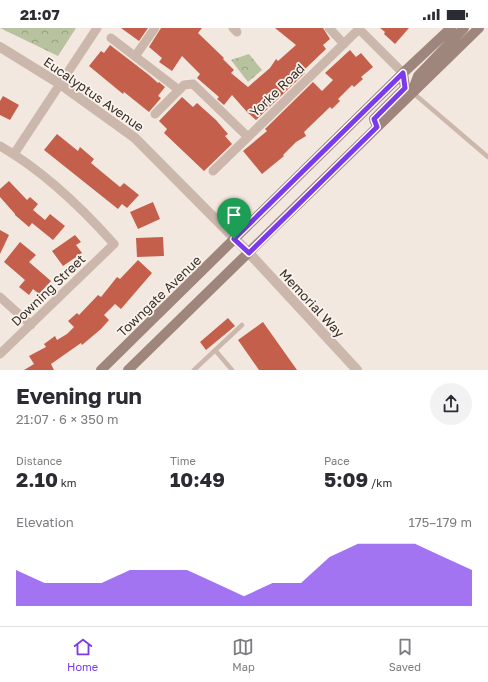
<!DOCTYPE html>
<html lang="en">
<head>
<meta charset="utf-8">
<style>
	body { margin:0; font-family:"Golos Text",sans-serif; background:#f2f2f3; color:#2b2b33; height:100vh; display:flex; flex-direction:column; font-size:15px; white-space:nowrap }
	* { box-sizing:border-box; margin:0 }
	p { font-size:13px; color:#7c7c81 }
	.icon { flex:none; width:22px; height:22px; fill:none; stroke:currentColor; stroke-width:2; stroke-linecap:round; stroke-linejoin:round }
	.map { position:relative; height:342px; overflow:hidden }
	.drawer { display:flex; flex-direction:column; background:#fff; flex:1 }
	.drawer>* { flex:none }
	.pin { position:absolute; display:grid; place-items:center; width:34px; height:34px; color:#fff; margin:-41px -17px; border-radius:50% 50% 50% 0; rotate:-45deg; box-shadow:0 0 4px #0007 }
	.pin .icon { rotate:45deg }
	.round { display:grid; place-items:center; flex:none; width:42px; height:42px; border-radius:21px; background:#f2f2f3 }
	.headline { display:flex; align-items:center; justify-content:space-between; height:68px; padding:0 16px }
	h1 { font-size:22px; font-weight:700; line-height:30px }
	.metrics { display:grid; grid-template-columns:repeat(3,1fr); gap:6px; height:68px; padding:4px 16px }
	.metrics div { display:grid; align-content:center }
	.metrics b { font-size:20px; font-weight:700 }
	.metrics small { font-size:11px; font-weight:400 }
	.metrics p { font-size:11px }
	.chart { height:112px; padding:8px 16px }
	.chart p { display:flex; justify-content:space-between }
	.chart svg { width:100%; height:72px; margin-top:4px; fill:#7c3aed; opacity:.7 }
	.status { display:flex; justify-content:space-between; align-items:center; height:28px; padding:0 20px; background:#fff; direction:ltr }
	.status svg { height:11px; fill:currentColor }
	.tab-bar { display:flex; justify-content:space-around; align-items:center; height:56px; border-top:1px solid #e1e1e2; background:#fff; font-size:11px; color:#7c7c81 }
	.tab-bar a { display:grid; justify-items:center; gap:2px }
	.tab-bar .selected { color:#7c3aed }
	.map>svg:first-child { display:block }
</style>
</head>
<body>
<div class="status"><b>21:07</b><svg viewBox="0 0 49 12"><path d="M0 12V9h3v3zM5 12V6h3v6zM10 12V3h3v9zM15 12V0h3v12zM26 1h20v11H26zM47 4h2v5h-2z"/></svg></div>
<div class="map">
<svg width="488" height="342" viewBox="0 0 488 342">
	<defs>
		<pattern id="park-crowns" width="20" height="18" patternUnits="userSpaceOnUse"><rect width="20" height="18" fill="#b9c29f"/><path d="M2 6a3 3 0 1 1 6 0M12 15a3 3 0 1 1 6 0" fill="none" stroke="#979e82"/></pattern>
	</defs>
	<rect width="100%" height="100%" fill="#f3e8df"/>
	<!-- park -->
	<path fill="url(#park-crowns)" d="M 0,0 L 76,0 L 58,28 Z
		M 249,26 L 262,42 L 248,54 L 231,32 Z"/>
	<!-- building -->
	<path fill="#c45f4c" d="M 121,0 L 148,0 L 139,13 Z
		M 161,0 L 202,0 L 198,5 L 224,30 L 223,31 L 234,42 L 231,45 L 248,59 L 270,40 L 276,31 L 278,33 L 296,17 L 275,0 L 323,0 L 330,11 L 323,17 L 326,21 L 303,43 L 305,45 L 256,92 L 247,84 L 232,67 L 224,77 L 217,71 L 219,69 L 197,50 L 200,46 L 182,28 L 172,43 L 159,34 L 162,30 L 149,19 Z
		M 380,0 L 409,0 L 395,16 L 384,6 L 385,4 Z
		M 110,17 L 149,47 L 158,55 L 159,54 L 165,59 L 158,68 L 161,70 L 149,84 L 124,64 L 123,66 L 89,38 L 101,23 L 104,25 Z
		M 350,22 L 356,29 L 361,25 L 373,39 L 361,49 L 363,51 L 354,59 L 352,57 L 338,71 L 340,73 L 332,81 L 330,79 L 304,104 L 306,108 L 296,114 L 283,127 L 284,128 L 262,146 L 243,123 L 267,103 L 265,101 L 313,54 L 322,63 L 333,52 L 325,45 Z
		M 3,68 L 19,77 L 10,92 L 0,87 L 0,73 Z
		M 182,69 L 193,79 L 197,75 L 216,92 L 228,106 L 225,108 L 232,116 L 204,143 L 164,105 L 167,101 L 159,93 Z
		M 57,106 L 78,123 L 80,119 L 94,131 L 91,135 L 120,159 L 124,155 L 139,167 L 127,180 L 122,176 L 118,181 L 44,122 Z
		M 9,153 L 27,172 L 30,169 L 38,176 L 33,182 L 45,192 L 50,186 L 65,198 L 53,212 L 32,195 L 29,199 L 15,187 L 15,186 L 0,169 L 0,161 Z
		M 153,174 L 160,191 L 138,201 L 130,184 Z
		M 0,202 L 9,207 L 0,226 Z
		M 75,207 L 81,214 L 76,217 L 82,225 L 63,238 L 52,223 Z
		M 163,209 L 164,228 L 137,229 L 136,210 Z
		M 20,214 L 36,227 L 29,234 L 51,253 L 39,266 L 33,261 L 29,267 L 19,259 L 25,252 L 4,234 Z
		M 138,232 L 152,245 L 121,281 L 115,276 L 104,287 L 109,292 L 101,301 L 82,317 L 81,315 L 51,336 L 54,342 L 24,342 L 34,336 L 29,328 L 46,319 L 44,316 L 55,308 L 57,312 L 67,306 L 74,299 L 68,293 L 77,285 L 79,287 L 98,267 L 101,269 L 117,249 L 120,251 Z
		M 228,290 L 235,298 L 206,322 L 200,314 Z
		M 263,294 L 297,342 L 259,342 L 238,312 Z"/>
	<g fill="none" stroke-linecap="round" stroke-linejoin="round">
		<!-- service -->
		<path stroke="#cbb7ab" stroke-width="4.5" d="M 412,64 L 488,129
			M 215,322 L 232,342
			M 194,342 L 242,297"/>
		<!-- minor -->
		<path stroke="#cbb7ab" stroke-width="9" d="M 233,0 L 237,4
			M 329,0 L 344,16
			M 359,1 L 403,45
			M 111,10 L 179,62
			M 136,27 L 155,0
			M 155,86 L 184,57 L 193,56 L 248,109
			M 0,118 C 44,143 81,179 114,216 L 0,326
			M 14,126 L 97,0
			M 213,143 L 360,0
			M 0,269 L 31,297"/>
		<!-- tertiary -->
		<path stroke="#cbb7ab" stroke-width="10" d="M 0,19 L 60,56 L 135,110 L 249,225 L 357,342"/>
		<!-- secondary -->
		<path stroke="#9f867c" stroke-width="10" d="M 413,61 L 418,48 L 464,0
			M 377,99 L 374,91 L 405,60 L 403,45
			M 101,342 L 403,45 L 451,0
			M 128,342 L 479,0"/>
	</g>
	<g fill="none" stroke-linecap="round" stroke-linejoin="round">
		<!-- route casing -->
		<g stroke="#fff" stroke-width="8">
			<path id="route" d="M 403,45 L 405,60 L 374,91 L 377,99 L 249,225 L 234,211 Z"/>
		</g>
		<!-- route -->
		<use href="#route" stroke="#7c3aed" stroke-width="5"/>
	</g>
	<g text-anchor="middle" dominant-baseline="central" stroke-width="3.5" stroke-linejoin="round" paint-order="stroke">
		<!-- street labels -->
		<g font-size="13" fill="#392e2a" stroke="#faf3ec">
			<text transform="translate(277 62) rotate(-44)">Yorke Road</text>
			<text transform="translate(94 66) rotate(35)">Eucalyptus Avenue</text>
			<text transform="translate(48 262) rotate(-44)">Downing Street</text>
			<text transform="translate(159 268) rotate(-44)">Towngate Avenue</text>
			<text transform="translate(312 275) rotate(47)">Memorial Way</text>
		</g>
	</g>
</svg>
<div class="pin" style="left:234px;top:211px;background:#1e9e55"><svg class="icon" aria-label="arrive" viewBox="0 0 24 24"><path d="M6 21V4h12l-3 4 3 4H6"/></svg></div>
</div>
<section class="drawer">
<div class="headline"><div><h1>Evening run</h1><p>21:07 · 6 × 350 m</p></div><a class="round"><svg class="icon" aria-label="share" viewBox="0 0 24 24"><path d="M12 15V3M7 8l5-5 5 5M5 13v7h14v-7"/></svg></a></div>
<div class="metrics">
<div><p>Distance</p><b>2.10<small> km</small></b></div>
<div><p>Time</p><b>10:49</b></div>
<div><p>Pace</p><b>5:09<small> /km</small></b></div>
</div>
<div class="chart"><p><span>Elevation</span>175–179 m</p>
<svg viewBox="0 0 160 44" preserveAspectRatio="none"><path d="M0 44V22L10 30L20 30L30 30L40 22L50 22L60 22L70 30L80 38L90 30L100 30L110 14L120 6L130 6L140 6L150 14L160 22V44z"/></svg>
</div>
</section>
<nav class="tab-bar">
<a class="selected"><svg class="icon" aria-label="home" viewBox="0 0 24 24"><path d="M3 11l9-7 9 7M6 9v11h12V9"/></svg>Home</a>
<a><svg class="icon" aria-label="map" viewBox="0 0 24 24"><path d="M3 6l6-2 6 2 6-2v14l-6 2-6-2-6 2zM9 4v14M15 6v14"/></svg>Map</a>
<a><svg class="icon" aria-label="saved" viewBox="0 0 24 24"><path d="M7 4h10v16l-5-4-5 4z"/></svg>Saved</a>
</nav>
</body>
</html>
